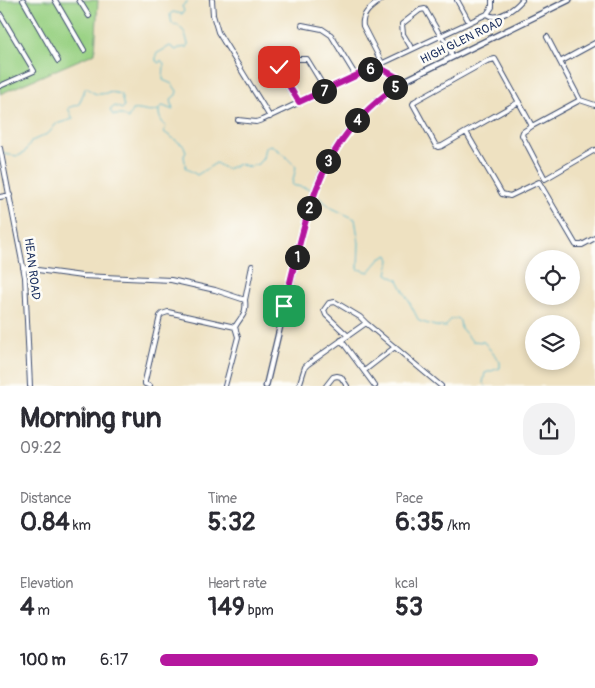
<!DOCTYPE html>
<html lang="en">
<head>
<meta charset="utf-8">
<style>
	body { margin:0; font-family:Pangolin,sans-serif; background:#f2f2f3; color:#2b2b33; height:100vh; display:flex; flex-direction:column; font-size:19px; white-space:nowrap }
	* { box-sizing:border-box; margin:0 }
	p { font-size:16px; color:#7c7c81 }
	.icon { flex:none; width:28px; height:28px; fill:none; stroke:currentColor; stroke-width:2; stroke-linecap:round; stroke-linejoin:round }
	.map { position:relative; height:386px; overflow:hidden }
	.details { display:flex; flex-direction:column; background:#fff; flex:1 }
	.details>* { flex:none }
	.fabs { position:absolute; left:525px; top:250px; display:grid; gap:10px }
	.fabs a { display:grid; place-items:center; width:55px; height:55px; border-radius:50%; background:#fff; box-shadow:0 2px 8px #0003; font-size:25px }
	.pin { position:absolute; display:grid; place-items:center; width:42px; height:42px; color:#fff; margin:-21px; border-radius:10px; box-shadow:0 2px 8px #0006 }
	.km { position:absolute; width:25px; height:25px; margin:-12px; border-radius:50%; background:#222; color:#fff; font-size:14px; line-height:25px; text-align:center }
	.round { display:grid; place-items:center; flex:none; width:52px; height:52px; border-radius:20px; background:#f2f2f3 }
	.headline { display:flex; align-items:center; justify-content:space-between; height:85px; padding:0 20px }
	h1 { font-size:28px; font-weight:800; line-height:38px }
	.figures { display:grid; grid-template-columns:repeat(3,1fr); gap:8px; height:85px; padding:5px 20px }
	.figures div { display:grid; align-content:center }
	.figures b { font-size:25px; font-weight:800 }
	.figures small { font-size:14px; font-weight:400 }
	.figures p { font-size:14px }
	ul { padding:0 20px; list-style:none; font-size:16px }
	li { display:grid; grid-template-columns:80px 60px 1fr; align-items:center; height:38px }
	li i { height:12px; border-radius:6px; background:#b5179e }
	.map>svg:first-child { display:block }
</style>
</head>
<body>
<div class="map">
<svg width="595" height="386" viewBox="0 0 595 386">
	<rect width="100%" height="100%" fill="#fdfcf7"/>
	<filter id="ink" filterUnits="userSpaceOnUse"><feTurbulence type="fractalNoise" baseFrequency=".02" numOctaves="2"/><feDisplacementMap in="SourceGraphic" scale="10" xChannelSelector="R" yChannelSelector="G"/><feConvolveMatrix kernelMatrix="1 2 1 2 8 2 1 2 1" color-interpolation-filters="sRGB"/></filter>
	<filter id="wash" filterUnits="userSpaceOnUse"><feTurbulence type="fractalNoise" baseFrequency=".0096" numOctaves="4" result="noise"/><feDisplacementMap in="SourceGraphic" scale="20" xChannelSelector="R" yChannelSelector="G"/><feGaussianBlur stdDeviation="1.12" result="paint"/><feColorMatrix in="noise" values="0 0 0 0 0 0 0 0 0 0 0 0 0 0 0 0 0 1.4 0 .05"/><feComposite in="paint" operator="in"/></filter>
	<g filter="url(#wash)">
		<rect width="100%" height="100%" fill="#eee1c1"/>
		<!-- green -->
		<path fill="#99d183" stroke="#5a8070" d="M 0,0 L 98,0 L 95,53 L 0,94 Z"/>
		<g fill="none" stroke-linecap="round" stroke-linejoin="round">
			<!-- stream -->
			<path stroke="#4eb5cc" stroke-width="1" d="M 189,0 L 182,6 L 184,11 L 182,14 L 173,12 L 170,14 L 172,24 L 178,25 L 185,33 L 188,44 L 187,47 L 179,48 L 176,50 L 170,46 L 156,54 L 156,61 L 159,63 L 161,60 L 164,64 L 163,80 L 172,84 L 177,91 L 176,95 L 171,99 L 173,110 L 163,106 L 160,107 C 157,114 161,122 166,126 L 164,132 L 184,146 L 186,152 L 184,156 L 186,168 L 197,175 L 216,163 L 226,169 L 240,164 L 249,167 L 258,164 L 263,158 L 265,147 L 271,145 L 282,153 L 296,167 L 292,185 L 310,189 L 313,192
				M 3,154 L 18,156 L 24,153 L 32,141 L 49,133 L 56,124 L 73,119 L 68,108 L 79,104 L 86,87 C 100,102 106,87 121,95 L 124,107 L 122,109 L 115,106 L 110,110 L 113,115 L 122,115 L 128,119 L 132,110 C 141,108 149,115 158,110
				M 316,195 L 332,208 L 355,219 L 359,243 L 358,269 L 369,272 L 380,259 L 388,255 L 390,260 L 387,274 L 398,280 L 419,321 L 435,326 L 445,327 L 450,320 L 457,318 L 460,321 L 461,328 L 472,341 L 484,342 L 500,362 L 500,368 L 485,373 L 483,383 L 486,386"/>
		</g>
	</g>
	<g filter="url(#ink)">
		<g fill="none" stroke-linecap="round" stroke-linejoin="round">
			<!-- minor casing -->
			<g stroke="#3b4a6d" stroke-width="6">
				<path id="minor" d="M 23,0 L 58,61
					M 55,0 L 84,50
					M 79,0 L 89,16
					M 212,0 L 213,15 L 218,32 L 270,117
					M 381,0 C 372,7 361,13 363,26 L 382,63
					M 457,0 L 469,22
					M 0,14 L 34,71 L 0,86
					M 487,14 C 498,22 515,8 522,0
					M 302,25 L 322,29 L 331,35 L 356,76
					M 547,37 L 580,100 L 595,105
					M 412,49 L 403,34 L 402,24 L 420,10 L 425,9 L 440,35 L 449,45 L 452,57
					M 560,62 L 595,43
					M 377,65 L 404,81
					M 299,103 C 292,91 273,72 282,59 L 307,59 L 326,90
					M 238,120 L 256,122 L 262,120 L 487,14 L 492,7 L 492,0
					M 532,126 L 580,100
					M 466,132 L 519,102
					M 0,148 L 25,277 L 30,386
					M 595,150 L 545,179 L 522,135 L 523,132 L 532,126 L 495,59 L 487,61 L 415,101 L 413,104 L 436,146 L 438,147 L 442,146 L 466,132 L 502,194 L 510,196 L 539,182 L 576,245 L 582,245 L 595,238
					M 0,197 L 10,195
					M 23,268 L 82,276 L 171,280 L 215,290 L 245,300 C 247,315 241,316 235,327 L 238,337 L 225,386
					M 245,300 L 252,266
					M 347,335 L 326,315 L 324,310 L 329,303 L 335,302 L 360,317 L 366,323
					M 341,340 L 375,386
					M 364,371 L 395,347
					M 150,386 L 145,384 L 145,381 L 160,316 L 162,314 L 168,312 L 235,327
					M 299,386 L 305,367 L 308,364 L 366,323 L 441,386
					M 326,386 L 333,377 L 337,376 L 341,377 L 347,386"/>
			</g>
			<!-- major casing -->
			<g stroke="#3b4a6d" stroke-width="7">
				<path id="major" d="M 266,386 L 307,213 L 322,173 L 336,148 L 347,132 L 377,101 L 404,81 L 569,0"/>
			</g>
			<!-- minor -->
			<use href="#minor" stroke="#fff" stroke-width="4"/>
			<!-- major -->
			<use href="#major" stroke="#fff" stroke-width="4.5"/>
		</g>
	</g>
	<g fill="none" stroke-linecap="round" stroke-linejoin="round" filter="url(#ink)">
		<!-- route casing -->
		<g stroke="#fff" stroke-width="10">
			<path id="route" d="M 279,67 L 281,73 L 299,102 L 377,66 L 404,81 C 315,140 309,211 284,306"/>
		</g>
		<!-- route -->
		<use href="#route" stroke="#b5179e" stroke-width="6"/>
	</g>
	<g text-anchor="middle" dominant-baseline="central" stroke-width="5" stroke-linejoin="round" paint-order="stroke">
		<!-- street labels -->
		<g font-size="12" fill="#1b2f5e" stroke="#fdfcf7">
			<text transform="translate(462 41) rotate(-26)">HIGH GLEN ROAD</text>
			<text transform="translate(32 269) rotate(83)">HEAN ROAD</text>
		</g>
	</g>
</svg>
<div class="fabs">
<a><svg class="icon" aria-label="locate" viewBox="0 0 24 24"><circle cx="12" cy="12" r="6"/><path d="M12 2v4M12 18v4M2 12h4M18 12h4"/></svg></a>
<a><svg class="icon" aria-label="layers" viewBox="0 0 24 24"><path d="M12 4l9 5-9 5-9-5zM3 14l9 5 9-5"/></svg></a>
</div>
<div class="pin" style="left:284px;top:306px;background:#1e9e55"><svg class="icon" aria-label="arrive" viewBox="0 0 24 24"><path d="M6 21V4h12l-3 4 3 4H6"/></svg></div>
<div class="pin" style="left:279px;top:67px;background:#d93025"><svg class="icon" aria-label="check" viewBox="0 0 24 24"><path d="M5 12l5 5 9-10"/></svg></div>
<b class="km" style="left:297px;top:257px">1</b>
<b class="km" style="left:309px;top:208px">2</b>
<b class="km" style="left:328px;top:161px">3</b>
<b class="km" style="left:357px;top:120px">4</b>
<b class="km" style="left:395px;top:87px">5</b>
<b class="km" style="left:370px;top:69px">6</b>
<b class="km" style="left:324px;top:91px">7</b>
</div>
<section class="details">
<div class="headline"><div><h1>Morning run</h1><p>09:22</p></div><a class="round"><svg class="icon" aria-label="share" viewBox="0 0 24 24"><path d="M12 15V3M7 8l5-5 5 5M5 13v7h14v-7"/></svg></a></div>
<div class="figures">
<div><p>Distance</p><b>0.84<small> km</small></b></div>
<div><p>Time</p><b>5:32</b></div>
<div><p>Pace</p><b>6:35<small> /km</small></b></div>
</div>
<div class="figures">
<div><p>Elevation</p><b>4<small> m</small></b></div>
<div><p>Heart rate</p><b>149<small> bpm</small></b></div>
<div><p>kcal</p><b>53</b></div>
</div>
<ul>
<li><b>100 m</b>6:17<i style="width:91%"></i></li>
</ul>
</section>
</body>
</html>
